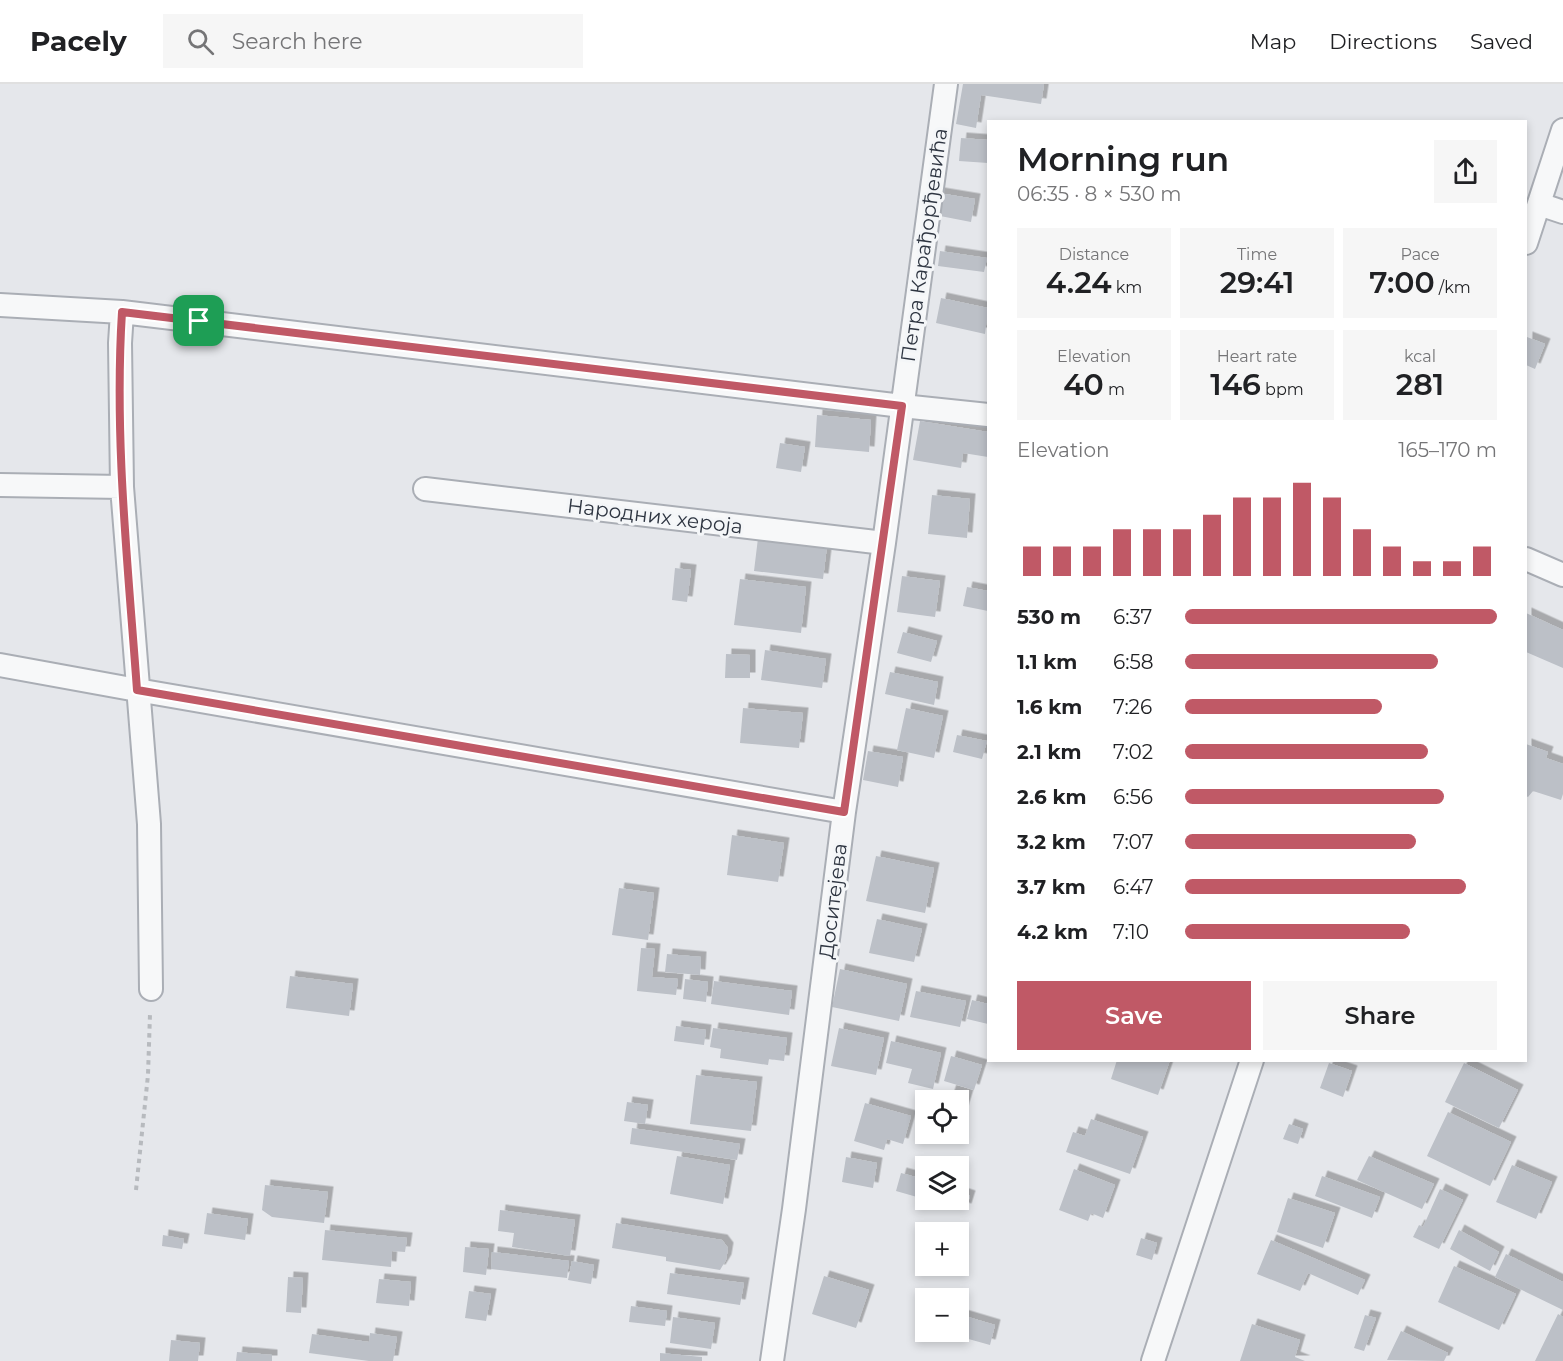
<!DOCTYPE html>
<html lang="en">
<head>
<meta charset="utf-8">
<style>
	body { margin:0; font-family:Montserrat,sans-serif; background:#f6f6f6; color:#202124; height:100vh; display:flex; flex-direction:column; font-size:22px; white-space:nowrap }
	* { box-sizing:border-box; margin:0 }
	p { font-size:20px; color:#757577 }
	.icon { flex:none; width:33px; height:33px; fill:none; stroke:currentColor; stroke-width:2; stroke-linecap:round; stroke-linejoin:round }
	.map { position:relative; flex:1; overflow:hidden }
	.sheet { position:absolute; left:987px; top:36px; width:540px; height:942px; display:flex; flex-direction:column; background:#fff; border-radius:0px; box-shadow:0 3px 9px #0003 }
	.sheet>* { flex:none }
	.controls { position:absolute; left:915px; top:1006px; display:grid; gap:12px }
	.controls a { display:grid; place-items:center; width:54px; height:54px; border-radius:0px; background:#fff; box-shadow:0 3px 9px #0003; font-size:30px }
	.pin { position:absolute; display:grid; place-items:center; width:51px; height:51px; color:#fff; margin:-26px; border-radius:12px; box-shadow:0 3px 9px #0006 }
	.round { display:grid; place-items:center; flex:none; width:63px; height:63px; border-radius:0px; background:#f6f6f6 }
	.summary { display:flex; align-items:center; justify-content:space-between; height:102px; padding:0 30px }
	h1 { font-size:33px; font-weight:600; line-height:45px }
	.stats { display:grid; grid-template-columns:repeat(3,1fr); gap:9px; height:102px; padding:6px 30px }
	.stats div { display:grid; align-content:center; border-radius:0px; background:#f6f6f6; text-align:center }
	.stats b { font-size:30px; font-weight:600 }
	.stats small { font-size:16px; font-weight:400 }
	.stats p { font-size:16px }
	.chart { height:168px; padding:12px 30px }
	.chart p { display:flex; justify-content:space-between }
	.chart svg { width:100%; height:108px; margin-top:6px; stroke:#c05966; stroke-width:6 }
	.primary-button { display:flex; gap:12px; margin-top:auto; padding:12px 30px }
	.primary-button a { flex:1; height:69px; border-radius:0px; background:#c05966; color:#fff; font-size:24px; font-weight:600; line-height:69px; text-align:center }
	.primary-button a+a { background:#f6f6f6; color:#202124 }
	ul { padding:0 30px; list-style:none; font-size:20px }
	li { display:grid; grid-template-columns:96px 72px 1fr; align-items:center; height:45px }
	li i { height:15px; border-radius:8px; background:#c05966 }
	header { display:flex; align-items:center; gap:36px; box-sizing:border-box; height:84px; padding:0 30px; background:#fff; border-bottom:2px solid #e0e0e0 }
	header strong { font-size:28px }
	nav { display:flex; gap:33px; margin-inline-start:auto; font-size:21px }
	.search { width:420px; height:54px; background:#f6f6f6; display:flex; align-items:center; gap:15px; box-sizing:border-box; padding:0 21px; border-radius:0px; color:#757577; font-size:22px }
	.map>svg:first-child { display:block }
</style>
</head>
<body>
<header>
<strong>Pacely</strong>
<div class="search"><svg class="icon" aria-label="search" viewBox="0 0 24 24"><circle cx="10" cy="10" r="6"/><path d="M15 15l6 6"/></svg>Search here</div>
<nav><a>Map</a><a>Directions</a><a>Saved</a></nav>
</header>
<div class="map">
<svg width="1563" height="1277" viewBox="0 0 1563 1277">
	<defs>
		<filter id="shadow"><feDropShadow dx="5.5" dy="-5.5" stdDeviation="0" flood-color="#0004"/></filter>
	</defs>
	<rect width="100%" height="100%" fill="#e5e7eb"/>
	<!-- building -->
	<path fill="#bcc0c7" filter="url(#shadow)" d="M 963,0 L 1044,0 L 1041,20 L 981,11 L 976,44 L 956,40 Z
		M 961,54 L 988,56 L 988,79 L 959,77 Z
		M 939,109 L 975,115 L 971,138 L 935,131 Z
		M 940,167 L 987,174 L 984,188 L 938,182 Z
		M 941,214 L 988,224 L 985,250 L 936,239 Z
		M 1527,253 L 1545,260 L 1535,285 L 1526,281 Z
		M 817,331 L 871,336 L 869,368 L 815,363 Z
		M 920,337 L 988,348 L 988,373 L 963,369 L 961,384 L 913,376 Z
		M 780,359 L 805,363 L 801,388 L 776,384 Z
		M 932,411 L 970,415 L 967,454 L 928,450 Z
		M 758,454 L 827,462 L 823,495 L 754,487 Z
		M 675,484 L 691,486 L 687,518 L 672,516 Z
		M 902,492 L 940,497 L 935,533 L 897,528 Z
		M 740,495 L 806,503 L 801,549 L 734,541 Z
		M 967,503 L 988,507 L 988,527 L 963,522 Z
		M 1526,529 L 1563,546 L 1563,584 L 1526,568 Z
		M 903,548 L 937,557 L 931,578 L 897,569 Z
		M 765,566 L 826,575 L 822,604 L 761,596 Z
		M 726,570 L 750,571 L 750,594 L 725,594 Z
		M 890,588 L 938,598 L 934,621 L 885,610 Z
		M 743,624 L 803,629 L 799,664 L 740,659 Z
		M 906,624 L 943,632 L 934,674 L 897,666 Z
		M 957,651 L 987,657 L 982,675 L 953,668 Z
		M 1526,660 L 1548,668 L 1546,674 L 1563,680 L 1563,710 L 1561,716 L 1533,707 L 1528,713 L 1526,712 Z
		M 868,667 L 903,673 L 898,703 L 863,696 Z
		M 732,751 L 784,759 L 778,798 L 727,791 Z
		M 876,772 L 934,784 L 925,829 L 866,817 Z
		M 619,804 L 654,809 L 648,856 L 612,851 Z
		M 877,835 L 922,845 L 914,878 L 869,869 Z
		M 641,864 L 655,865 L 652,893 L 678,895 L 676,911 L 637,907 Z
		M 667,870 L 701,873 L 700,891 L 665,888 Z
		M 840,885 L 907,900 L 899,937 L 832,923 Z
		M 290,892 L 353,900 L 349,932 L 286,924 Z
		M 685,895 L 708,898 L 706,918 L 683,915 Z
		M 714,897 L 792,907 L 789,931 L 711,920 Z
		M 916,907 L 966,917 L 960,943 L 910,933 Z
		M 972,916 L 988,920 L 988,940 L 967,935 Z
		M 676,942 L 706,946 L 704,961 L 674,957 Z
		M 713,944 L 787,954 L 784,977 L 769,975 L 768,981 L 720,974 L 721,965 L 710,963 Z
		M 839,944 L 884,954 L 876,991 L 831,982 Z
		M 891,957 L 941,969 L 933,1005 L 908,999 L 912,985 L 886,979 Z
		M 951,972 L 982,981 L 974,1006 L 944,997 Z
		M 1117,976 L 1170,976 L 1158,1011 L 1111,995 Z
		M 1329,979 L 1352,987 L 1343,1013 L 1320,1004 Z
		M 1464,979 L 1518,1006 L 1499,1044 L 1445,1018 Z
		M 696,991 L 757,998 L 751,1047 L 690,1040 Z
		M 951,1006 L 968,1011 L 959,1040 L 958,1017 L 947,1017 Z
		M 627,1018 L 648,1021 L 645,1040 L 624,1037 Z
		M 865,1019 L 911,1032 L 903,1060 L 887,1055 L 884,1066 L 854,1057 Z
		M 1448,1028 L 1511,1058 L 1490,1102 L 1427,1072 Z
		M 1091,1035 L 1143,1053 L 1130,1090 L 1066,1068 L 1073,1048 L 1085,1052 Z
		M 1289,1040 L 1303,1045 L 1298,1060 L 1283,1055 Z
		M 632,1044 L 740,1060 L 737,1076 L 630,1060 Z
		M 677,1072 L 730,1081 L 723,1120 L 670,1110 Z
		M 1369,1072 L 1434,1100 L 1422,1125 L 1357,1096 Z
		M 846,1073 L 877,1079 L 873,1104 L 842,1098 Z
		M 1512,1081 L 1552,1098 L 1536,1135 L 1496,1118 Z
		M 1074,1085 L 1115,1101 L 1103,1134 L 1091,1129 L 1088,1137 L 1059,1126 Z
		M 901,1089 L 923,1095 L 917,1113 L 896,1107 Z
		M 1322,1092 L 1380,1113 L 1372,1134 L 1315,1112 Z
		M 265,1101 L 328,1108 L 324,1139 L 272,1133 L 262,1126 Z
		M 1440,1105 L 1463,1116 L 1439,1165 L 1413,1153 L 1419,1141 L 1423,1143 Z
		M 958,1108 L 970,1112 L 966,1125 L 939,1116 L 958,1116 Z
		M 1288,1114 L 1335,1129 L 1323,1164 L 1277,1148 Z
		M 500,1126 L 575,1136 L 570,1172 L 512,1163 L 514,1149 L 498,1147 Z
		M 207,1129 L 248,1135 L 245,1156 L 204,1150 Z
		M 616,1139 L 722,1156 L 728,1164 L 726,1176 L 720,1186 L 666,1177 L 666,1173 L 612,1164 Z
		M 325,1146 L 407,1154 L 405,1168 L 392,1167 L 391,1183 L 322,1176 Z
		M 1459,1146 L 1499,1168 L 1490,1187 L 1450,1165 Z
		M 163,1151 L 184,1155 L 182,1165 L 162,1162 Z
		M 1141,1154 L 1157,1159 L 1152,1176 L 1136,1171 Z
		M 1271,1156 L 1365,1196 L 1358,1211 L 1308,1189 L 1300,1207 L 1257,1190 Z
		M 465,1163 L 489,1165 L 486,1191 L 463,1188 Z
		M 492,1168 L 569,1177 L 567,1194 L 491,1185 Z
		M 1506,1170 L 1563,1198 L 1563,1226 L 1495,1193 Z
		M 572,1177 L 594,1181 L 591,1200 L 568,1196 Z
		M 1454,1182 L 1516,1210 L 1499,1246 L 1438,1218 Z
		M 670,1189 L 744,1199 L 740,1221 L 667,1210 Z
		M 824,1192 L 869,1206 L 856,1244 L 812,1230 Z
		M 288,1193 L 303,1194 L 301,1229 L 286,1228 Z
		M 379,1195 L 411,1198 L 409,1222 L 376,1219 Z
		M 469,1207 L 491,1210 L 486,1237 L 465,1234 Z
		M 631,1222 L 667,1227 L 665,1242 L 629,1238 Z
		M 958,1230 L 995,1241 L 990,1261 L 947,1249 L 958,1248 Z
		M 1558,1230 L 1563,1233 L 1563,1277 L 1535,1277 Z
		M 1365,1231 L 1376,1234 L 1364,1267 L 1354,1264 Z
		M 673,1233 L 715,1239 L 711,1265 L 670,1259 Z
		M 1252,1240 L 1300,1256 L 1295,1273 L 1305,1277 L 1240,1277 Z
		M 1401,1247 L 1448,1269 L 1444,1277 L 1387,1276 Z
		M 370,1249 L 397,1253 L 393,1277 L 369,1277 L 309,1269 L 312,1250 L 369,1258 Z
		M 171,1256 L 200,1259 L 198,1277 L 169,1277 Z
		M 237,1268 L 272,1271 L 272,1277 L 236,1277 Z
		M 660,1269 L 702,1273 L 702,1277 L 660,1277 Z"/>
	<g fill="none" stroke-linecap="round" stroke-linejoin="round">
		<!-- minor casing -->
		<g stroke="#aaaeb5" stroke-width="26">
			<path id="minor" d="M 1539,120 L 1563,128
				M 1526,159 L 1563,46
				M 0,221 L 122,228 L 902,322 L 988,331
				M 122,228 L 120,259 L 122,403 L 149,740 L 151,905
				M 0,401 L 122,403
				M 425,405 L 884,459
				M 1526,475 L 1563,491
				M 0,581 L 137,606 L 844,728
				M 772,1277 L 794,1125 L 844,728 L 884,459 L 946,0
				M 1153,1277 L 1252,976"/>
		</g>
		<!-- path -->
		<path stroke="#b7babe" stroke-width="4" stroke-dasharray="4.5 4.5" stroke-linecap="butt" d="M 136,1106 L 148,991 L 150,930"/>
		<!-- minor -->
		<use href="#minor" stroke="#f7f8f9" stroke-width="22"/>
	</g>
	<g fill="none" stroke-linecap="round" stroke-linejoin="round">
		<!-- route casing -->
		<g stroke="#fff" stroke-width="12">
			<path id="route" d="M 122,228 L 902,322 L 844,728 L 137,606 C 128,481 114,354 122,228 Z"/>
		</g>
		<!-- route -->
		<use href="#route" stroke="#c05966" stroke-width="8"/>
	</g>
	<g text-anchor="middle" dominant-baseline="central" stroke-width="6" stroke-linejoin="round" paint-order="stroke">
		<!-- street labels -->
		<g font-size="20" fill="#2e3541" stroke="#f4f6f8">
			<text transform="translate(924 161) rotate(-82)">Петра Карађорђевића</text>
			<text transform="translate(655 432) rotate(7)">Народних хероја</text>
			<text transform="translate(833 817) rotate(-83)">Доситејева</text>
		</g>
	</g>
</svg>
<div class="controls">
<a><svg class="icon" aria-label="locate" viewBox="0 0 24 24"><circle cx="12" cy="12" r="6"/><path d="M12 2v4M12 18v4M2 12h4M18 12h4"/></svg></a>
<a><svg class="icon" aria-label="layers" viewBox="0 0 24 24"><path d="M12 4l9 5-9 5-9-5zM3 14l9 5 9-5"/></svg></a>
<a>+</a>
<a>−</a>
</div>
<div class="pin" style="left:199px;top:237px;background:#1e9e55"><svg class="icon" aria-label="arrive" viewBox="0 0 24 24"><path d="M6 21V4h12l-3 4 3 4H6"/></svg></div>
<section class="sheet">
<div class="summary"><div><h1>Morning run</h1><p>06:35 · 8 × 530 m</p></div><a class="round"><svg class="icon" aria-label="share" viewBox="0 0 24 24"><path d="M12 15V3M7 8l5-5 5 5M5 13v7h14v-7"/></svg></a></div>
<div class="stats">
<div><p>Distance</p><b>4.24<small> km</small></b></div>
<div><p>Time</p><b>29:41</b></div>
<div><p>Pace</p><b>7:00<small> /km</small></b></div>
</div>
<div class="stats">
<div><p>Elevation</p><b>40<small> m</small></b></div>
<div><p>Heart rate</p><b>146<small> bpm</small></b></div>
<div><p>kcal</p><b>281</b></div>
</div>
<div class="chart"><p><span>Elevation</span>165–170 m</p>
<svg viewBox="0 0 160 44" preserveAspectRatio="none"><path d="M5 44V32M15 44V32M25 44V32M35 44V25M45 44V25M55 44V25M65 44V19M75 44V12M85 44V12M95 44V6M105 44V12M115 44V25M125 44V32M135 44V38M145 44V38M155 44V32"/></svg>
</div>
<ul>
<li><b>530 m</b>6:37<i style="width:100%"></i></li>
<li><b>1.1 km</b>6:58<i style="width:81%"></i></li>
<li><b>1.6 km</b>7:26<i style="width:63%"></i></li>
<li><b>2.1 km</b>7:02<i style="width:78%"></i></li>
<li><b>2.6 km</b>6:56<i style="width:83%"></i></li>
<li><b>3.2 km</b>7:07<i style="width:74%"></i></li>
<li><b>3.7 km</b>6:47<i style="width:90%"></i></li>
<li><b>4.2 km</b>7:10<i style="width:72%"></i></li>
</ul>
<div class="primary-button"><a>Save</a><a>Share</a></div>
</section>
</div>
</body>
</html>
